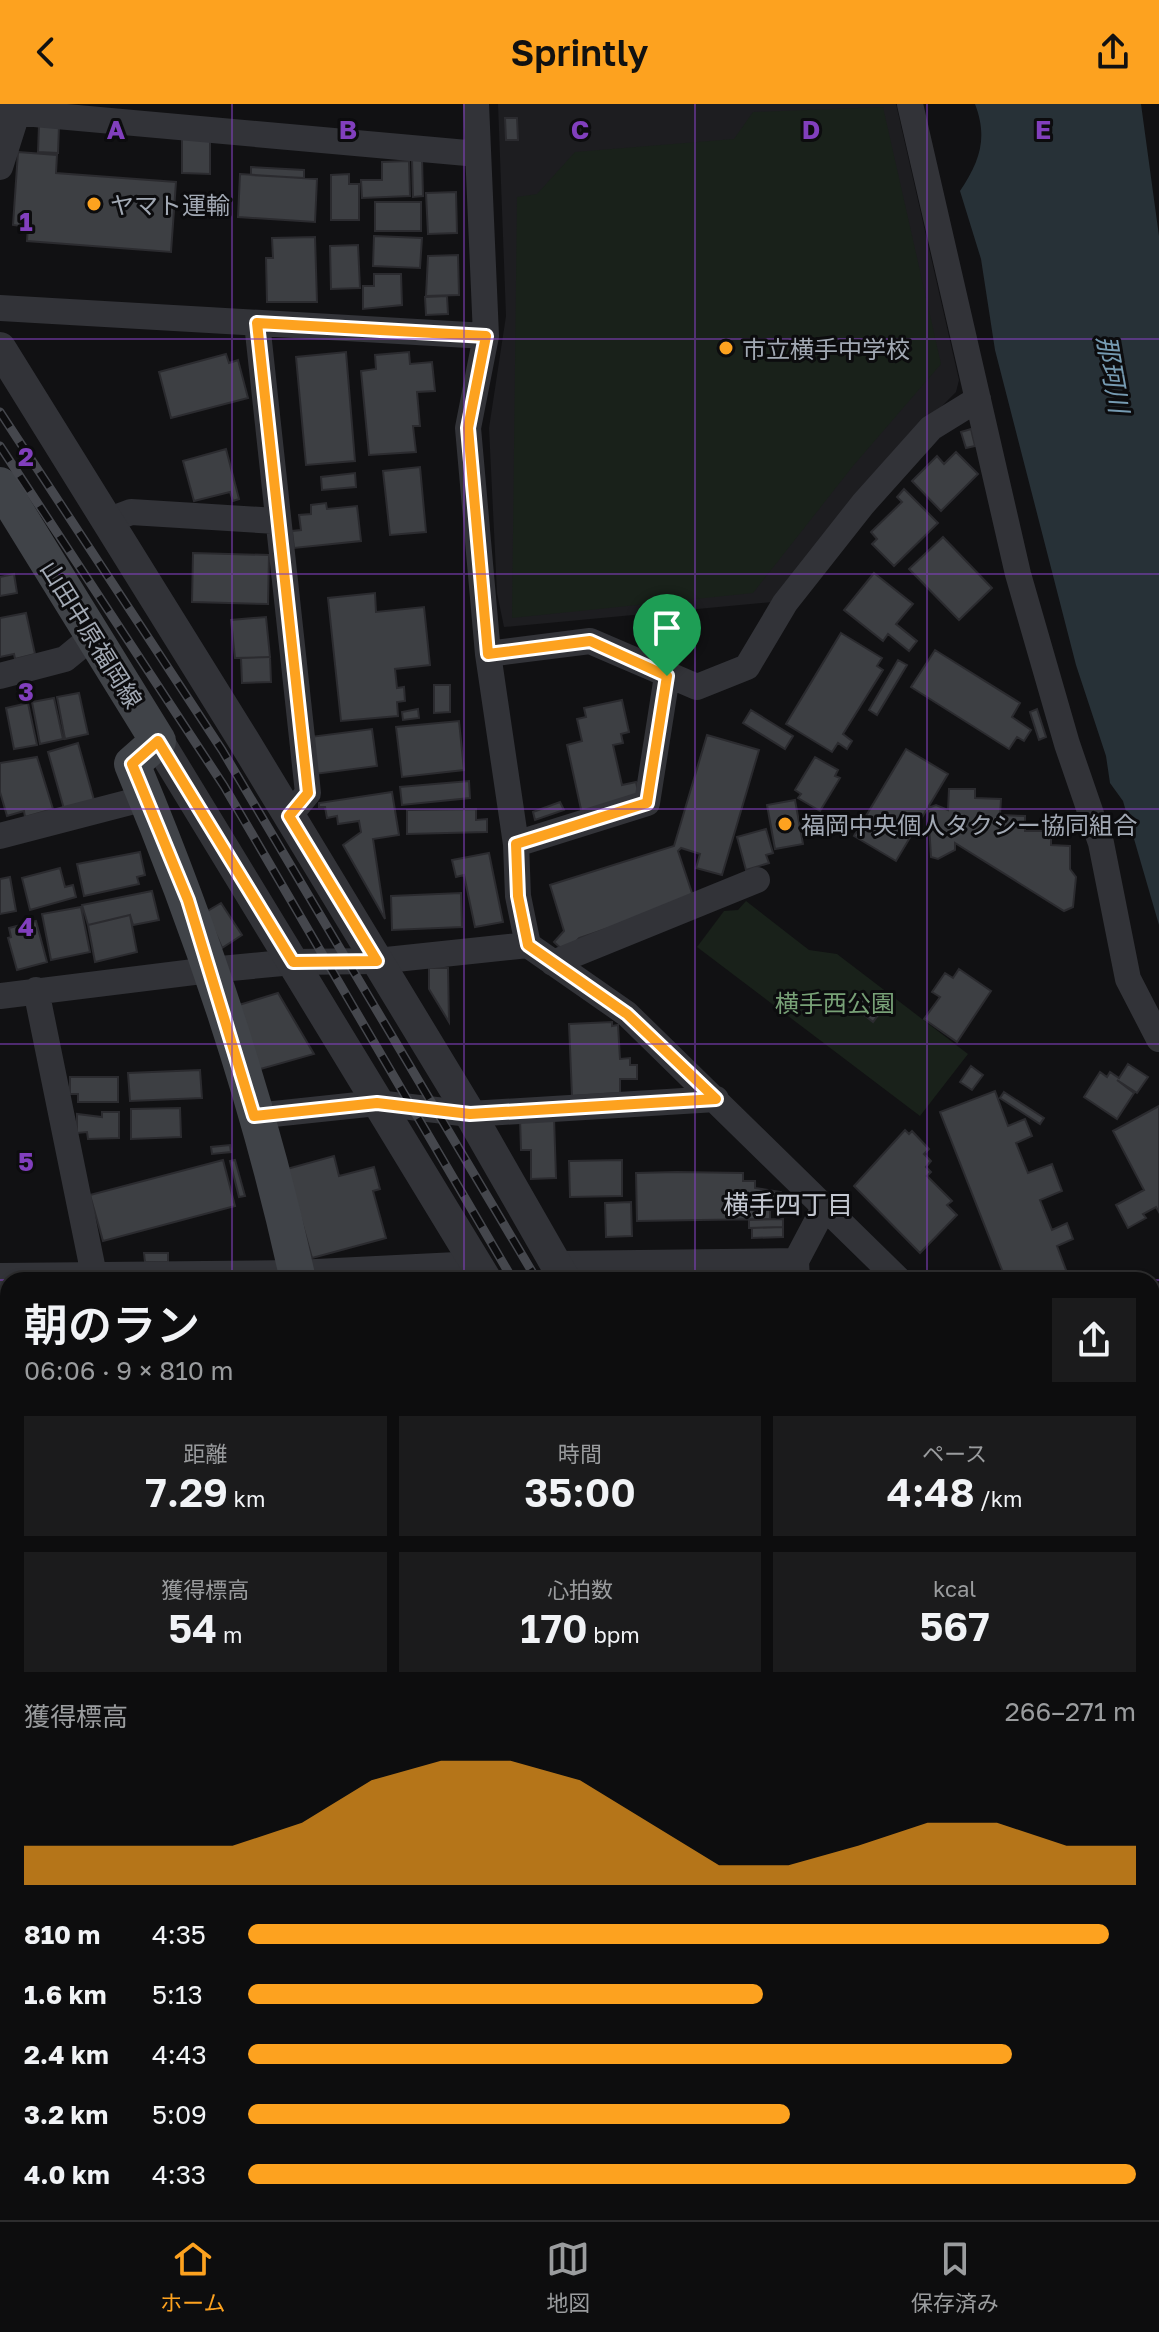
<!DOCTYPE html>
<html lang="ja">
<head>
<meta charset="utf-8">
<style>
	body { margin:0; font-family:"Golos Text","Noto Sans JP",sans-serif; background:#1b1b1c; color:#f1f3f6; height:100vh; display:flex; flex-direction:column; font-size:30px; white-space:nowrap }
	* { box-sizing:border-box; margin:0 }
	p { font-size:26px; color:#9a9c9e }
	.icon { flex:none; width:44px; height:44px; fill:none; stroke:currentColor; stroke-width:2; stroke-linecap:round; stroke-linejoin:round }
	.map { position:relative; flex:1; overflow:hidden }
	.details { position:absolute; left:0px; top:1168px; width:1160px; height:948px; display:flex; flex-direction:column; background:#0d0d0e; border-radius:24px 24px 0 0; box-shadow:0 2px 6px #0004,0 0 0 2px #2d2d2e }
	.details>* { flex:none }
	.pin { position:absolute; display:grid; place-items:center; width:68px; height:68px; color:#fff; margin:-82px -34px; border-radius:50% 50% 50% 0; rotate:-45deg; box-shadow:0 0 8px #0007 }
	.pin .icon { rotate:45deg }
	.round { display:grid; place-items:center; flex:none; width:84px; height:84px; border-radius:0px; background:#1b1b1c }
	.summary { display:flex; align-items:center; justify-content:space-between; height:136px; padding:0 24px }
	h1 { font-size:44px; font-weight:600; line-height:60px }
	.stats { display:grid; grid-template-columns:repeat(3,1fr); gap:12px; height:136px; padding:8px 24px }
	.stats div { display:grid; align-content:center; border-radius:0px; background:#1b1b1c; text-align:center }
	.stats b { font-size:40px; font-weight:600 }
	.stats small { font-size:22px; font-weight:400 }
	.stats p { font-size:22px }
	.chart { height:224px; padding:16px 24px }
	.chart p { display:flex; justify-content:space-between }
	.chart svg { width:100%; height:144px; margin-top:8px; fill:#fda21f; opacity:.7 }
	ul { padding:0 24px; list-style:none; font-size:26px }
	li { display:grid; grid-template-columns:128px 96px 1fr; align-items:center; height:60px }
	li i { height:20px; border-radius:10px; background:#fda21f }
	header { display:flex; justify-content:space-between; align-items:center; height:104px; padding:0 24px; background:#fda21f; color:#111; font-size:36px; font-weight:600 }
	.menu { display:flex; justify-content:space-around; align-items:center; height:112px; border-top:2px solid #2d2d2e; background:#0d0d0e; font-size:22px; color:#9a9c9e }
	.menu a { display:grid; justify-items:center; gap:4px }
	.menu .current { color:#fda21f }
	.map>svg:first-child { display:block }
</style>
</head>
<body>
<header><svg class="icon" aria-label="back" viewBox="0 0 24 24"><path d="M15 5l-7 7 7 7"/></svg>Sprintly<svg class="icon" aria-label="share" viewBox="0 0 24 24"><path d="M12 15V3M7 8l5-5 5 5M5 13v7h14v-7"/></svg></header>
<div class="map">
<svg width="1159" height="2116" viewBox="0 0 1159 2116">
	<rect width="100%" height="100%" fill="#111113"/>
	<!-- built -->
	<path fill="#1d1d20" d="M 498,0 L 896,0 L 959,276 L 956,288 L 868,376 L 784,497 L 504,523 L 497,489 L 489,324 L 506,212 Z"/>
	<!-- green -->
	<path fill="#19211a" d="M 883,3 L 941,260 L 853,362 L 753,489 L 512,514 L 517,93 L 537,90 L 575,48 L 734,35 L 753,8 Z
		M 746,797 L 809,846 L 837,850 L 968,950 L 920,1012 L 697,843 L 724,807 L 738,806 Z"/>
	<!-- water -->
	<path fill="#273137" d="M 975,0 L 1141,0 L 1159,132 L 1159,821 L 1123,697 L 1110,679 L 1106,652 L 1076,561 L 995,246 L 981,155 L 960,87 C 980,57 988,34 975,0 Z"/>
	<!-- building -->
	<path fill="#3d3f43" stroke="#2b2b2f" stroke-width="2" d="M 505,14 L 517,14 L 518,36 L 506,36 Z
		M 39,21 L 59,22 L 58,49 L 38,48 Z
		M 182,33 L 210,34 L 210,70 L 182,69 Z
		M 18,48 L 57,51 L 56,69 L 176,78 L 171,148 L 27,137 L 28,123 L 13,121 Z
		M 422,53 L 423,92 L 413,93 L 412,54 Z
		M 409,57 L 410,92 L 362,94 L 361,76 L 382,76 L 382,58 Z
		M 251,63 L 304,66 L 304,74 L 251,71 Z
		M 240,70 L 317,75 L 315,118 L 238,113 Z
		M 349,70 L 349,80 L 359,80 L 359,116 L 331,116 L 331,71 Z
		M 456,88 L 457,129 L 428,130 L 426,89 Z
		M 375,98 L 421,98 L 421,127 L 375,127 Z
		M 374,132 L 422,134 L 420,164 L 373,162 Z
		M 315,133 L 317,198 L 267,198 L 266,154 L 273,154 L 272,134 Z
		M 358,141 L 360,184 L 331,185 L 330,142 Z
		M 458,151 L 459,191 L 426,192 L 428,152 Z
		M 374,170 L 401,170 L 402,201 L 363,205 L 363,182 L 374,182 Z
		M 447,192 L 448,210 L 426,211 L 425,193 Z
		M 346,248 L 355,357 L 306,361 L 296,253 Z
		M 409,248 L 410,260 L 432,258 L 435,287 L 417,288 L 420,322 L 413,322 L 416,348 L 369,351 L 361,267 L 376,265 L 375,251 Z
		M 226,250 L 229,259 L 238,256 L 248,294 L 171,314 L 159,268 Z
		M 971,325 L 975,342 L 966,344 L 961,328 Z
		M 226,345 L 239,395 L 233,397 L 230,388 L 194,397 L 183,357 Z
		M 956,348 L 978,370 L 941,407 L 912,377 L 937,352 L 944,360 Z
		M 420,363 L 426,428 L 390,431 L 383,367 Z
		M 355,369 L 356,383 L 322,386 L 321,373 Z
		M 904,385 L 938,419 L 894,462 L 872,440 L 877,435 L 871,428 L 902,398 L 897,393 Z
		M 326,399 L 327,405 L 357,402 L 361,437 L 294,444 L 292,427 L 301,426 L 299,411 L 311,410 L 311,401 Z
		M 943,433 L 992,484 L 959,516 L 909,465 Z
		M 193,449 L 269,451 L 268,500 L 192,498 Z
		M 874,469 L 913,500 L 896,520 L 917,537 L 909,547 L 888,530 L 883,537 L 844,506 Z
		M 14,470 L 17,489 L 0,492 L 0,473 Z
		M 375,489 L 376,508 L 424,503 L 430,561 L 395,565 L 397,584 L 404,583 L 405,597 L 397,598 L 398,612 L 341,617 L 328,494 Z
		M 26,509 L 35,550 L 15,555 L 14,550 L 0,553 L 0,514 Z
		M 266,513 L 270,553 L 235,554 L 231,516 Z
		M 841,529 L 882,554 L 877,562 L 883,566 L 843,630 L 852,637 L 847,645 L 838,639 L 832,648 L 786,620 Z
		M 935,546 L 1020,599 L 1012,613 L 1031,626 L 1024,637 L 1017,633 L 1009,645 L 911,583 Z
		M 270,553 L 271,578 L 242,579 L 241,554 Z
		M 898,556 L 907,561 L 877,611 L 869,606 Z
		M 434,581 L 450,581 L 450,608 L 434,609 Z
		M 79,589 L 88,630 L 65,635 L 57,593 Z
		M 54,594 L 63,635 L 40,640 L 32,598 Z
		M 622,596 L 629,628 L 621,630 L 623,639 L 613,641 L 622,681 L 636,678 L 640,696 L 582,710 L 567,641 L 582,637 L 577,615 L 586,613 L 584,604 Z
		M 28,599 L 37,641 L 14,645 L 6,604 Z
		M 418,605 L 419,614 L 403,616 L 402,608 Z
		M 1037,605 L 1046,633 L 1039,636 L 1030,608 Z
		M 751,606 L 793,632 L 785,645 L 743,619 Z
		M 459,617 L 464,666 L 402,673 L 396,623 Z
		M 372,625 L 377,662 L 315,670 L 310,633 Z
		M 707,631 L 759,646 L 722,771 L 696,764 L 700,750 L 681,744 L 678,747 L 694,795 L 579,834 L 566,849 L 554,838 L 564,827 L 550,781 L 674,742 Z
		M 78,639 L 94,696 L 64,705 L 48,648 Z
		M 906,645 L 948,670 L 896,757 L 854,732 Z
		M 37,653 L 53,705 L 25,713 L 24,707 L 7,712 L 0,688 L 0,659 Z
		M 815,653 L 838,666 L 835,672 L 840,674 L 820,707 L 798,694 L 801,690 L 795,686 Z
		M 469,677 L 470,694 L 402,701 L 400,683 Z
		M 949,685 L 975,685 L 975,694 L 1001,695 L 1000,711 L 1025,712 L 1025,727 L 1051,727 L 1051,741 L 1070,742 L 1070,765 L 1076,773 L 1073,803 L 1064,807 L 955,739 L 955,746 L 938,755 L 931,753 L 928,704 L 936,701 L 948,706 Z
		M 392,688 L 399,731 L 373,735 L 385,815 L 343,741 L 361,728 L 359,717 L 338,720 L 337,712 L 327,714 L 325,703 L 319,703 L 319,699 Z
		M 795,696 L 803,740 L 775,745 L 767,701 Z
		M 560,698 L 564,706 L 535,716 L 533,708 Z
		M 476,705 L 476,716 L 487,715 L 487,728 L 407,730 L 407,706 Z
		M 766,725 L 773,749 L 766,751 L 769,759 L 746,766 L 737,733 Z
		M 140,748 L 145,771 L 137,773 L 139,780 L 84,792 L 77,760 Z
		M 489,749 L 503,818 L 475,823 L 464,771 L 456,773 L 452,756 Z
		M 60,764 L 65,783 L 73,781 L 76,793 L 30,806 L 22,774 Z
		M 10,773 L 16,807 L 0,810 L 0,775 Z
		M 152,787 L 159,816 L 133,821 L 130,811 L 88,821 L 82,801 Z
		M 461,789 L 462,823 L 392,826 L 391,792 Z
		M 221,799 L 242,831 L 222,844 L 206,808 Z
		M 81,803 L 90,848 L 51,856 L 42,810 Z
		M 130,811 L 137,848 L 95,858 L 88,821 Z
		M 36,817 L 47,858 L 17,866 L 8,834 L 11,833 L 9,824 Z
		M 429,864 L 448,864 L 449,918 L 429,885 Z
		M 959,865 L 991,887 L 957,938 L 924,915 L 940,893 L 932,888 L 945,869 L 953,874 Z
		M 278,889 L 314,950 L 257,966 L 239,901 Z
		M 863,892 L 882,906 L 873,918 L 863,910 L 867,903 L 859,897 Z
		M 612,918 L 612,922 L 618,921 L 620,955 L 630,954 L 630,961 L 637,961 L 637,975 L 620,975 L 620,989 L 572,992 L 569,920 Z
		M 1128,960 L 1148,973 L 1137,989 L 1117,976 L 1134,989 L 1117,1015 L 1084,993 L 1100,968 L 1107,973 L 1110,968 L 1119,974 Z
		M 971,962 L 983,971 L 972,986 L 960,978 Z
		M 200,966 L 202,994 L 130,997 L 128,969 Z
		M 70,973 L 118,973 L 118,998 L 78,998 L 78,990 L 70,990 Z
		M 995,987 L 1008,1022 L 1025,1015 L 1032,1032 L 1016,1039 L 1028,1069 L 1052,1060 L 1062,1087 L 1040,1096 L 1052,1126 L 1067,1119 L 1073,1135 L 1057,1142 L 1069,1174 L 1083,1169 L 1086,1176 L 1006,1176 L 940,1008 Z
		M 1004,988 L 1044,1014 L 1040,1020 L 1000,994 Z
		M 1159,1002 L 1159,1108 L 1156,1103 L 1143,1110 L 1146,1114 L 1128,1124 L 1116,1101 L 1144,1086 L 1113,1027 Z
		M 180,1004 L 181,1033 L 131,1035 L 131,1005 Z
		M 102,1008 L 119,1008 L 119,1034 L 88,1035 L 87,1028 L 77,1029 L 77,1010 L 102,1013 Z
		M 554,1013 L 556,1074 L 531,1075 L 531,1046 L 521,1046 L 520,1014 Z
		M 905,1026 L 909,1030 L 912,1027 L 929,1045 L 924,1050 L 931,1057 L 926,1063 L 931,1068 L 927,1072 L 952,1097 L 947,1101 L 957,1111 L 920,1149 L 854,1082 Z
		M 230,1041 L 231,1048 L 212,1050 L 211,1043 Z
		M 334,1052 L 339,1072 L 374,1063 L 380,1085 L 373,1087 L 386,1134 L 312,1154 L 287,1065 Z
		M 223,1056 L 235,1102 L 103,1137 L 90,1091 Z
		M 235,1056 L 245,1092 L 239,1093 L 230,1057 Z
		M 622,1056 L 622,1092 L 570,1093 L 569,1057 Z
		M 677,1068 L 743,1069 L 743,1077 L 755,1077 L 755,1084 L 781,1088 L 782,1106 L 770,1106 L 770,1115 L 637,1117 L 636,1069 Z
		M 631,1098 L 632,1132 L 606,1133 L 605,1099 Z
		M 783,1115 L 783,1123 L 749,1124 L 749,1116 Z
		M 783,1123 L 783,1133 L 752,1134 L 752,1124 Z
		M 144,1149 L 168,1149 L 168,1158 L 145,1158 Z
		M 699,1170 L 699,1176 L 653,1176 L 653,1173 Z
		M 873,1170 L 874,1176 L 840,1176 Z
		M 0,1275 L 8,1277 L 8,1314 L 0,1312 Z
		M 0,1415 L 8,1415 L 8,1439 L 0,1439 Z
		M 0,1460 L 8,1460 L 5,1509 L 8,1509 L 8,1523 L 0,1523 Z
		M 0,1660 L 8,1660 L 8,1696 L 0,1696 Z
		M 0,1775 L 6,1775 L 7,1807 L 0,1808 Z
		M 1152,1839 L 1159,1839 L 1159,1877 L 1152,1878 Z
		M 1152,1883 L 1159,1883 L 1159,1923 L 1152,1924 Z
		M 1159,1955 L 1159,2032 L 1152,2033 L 1152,1956 Z
		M 0,1969 L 8,1970 L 8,2000 L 0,1999 Z
		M 0,2011 L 8,2011 L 8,2065 L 8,2055 L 0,2055 Z
		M 6,2110 L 47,2110 L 47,2116 L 6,2116 Z
		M 311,2113 L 348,2113 L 348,2116 L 311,2116 Z"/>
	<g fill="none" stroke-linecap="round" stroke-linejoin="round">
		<!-- minor -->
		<path stroke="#323338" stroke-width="26" d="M 476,0 L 486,232 L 468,324 L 488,550 L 516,740 L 518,792 L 528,841
			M 910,0 L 1018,470 L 1067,640 L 1101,739 L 1128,875 L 1159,935
			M 0,7 L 478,50
			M 0,63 L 20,0
			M 0,204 L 486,232
			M 257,219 L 308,689 L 289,712
			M 107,417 L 131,408 L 276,417
			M 488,550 L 590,537 L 697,583 L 747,563 L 785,499 L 863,400 L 931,324 L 978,295
			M 0,572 L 65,555 L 93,532
			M 0,732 L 146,694
			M 516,740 L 647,699 L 667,572
			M 553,859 L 757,776
			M 36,886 L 94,1171
			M 0,892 L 210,866 L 293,858 L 377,857 L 528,841 L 627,910 L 899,1176
			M 254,1012 L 377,999 L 470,1010 L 716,995
			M 555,1160 L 796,1157
			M 0,1172 L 296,1169 L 477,1160
			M 797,1176 L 796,1157 L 824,1104
			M 1152,1309 L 1159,1321
			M 1152,1424 L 1159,1534
			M 0,1534 L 8,1534
			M 1152,1734 L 1159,1734
			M 0,1740 L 8,1739
			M 0,1918 L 8,1919
			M 1152,1937 L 1159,1937
			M 0,2083 L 8,2084
			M 713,2108 L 993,2116"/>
		<!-- tertiary -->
		<path stroke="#323338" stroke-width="32" d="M 0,244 L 244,637 L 470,1010 L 565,1176
			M 158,637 L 486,1176
			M 1152,1261 L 1159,1259
			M 0,1366 L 8,1366
			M 1031,2108 L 1036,2116
			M 1109,2108 L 1113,2116"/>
		<!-- secondary -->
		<path stroke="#404348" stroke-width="36" d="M 0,381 L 158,637 L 132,660 C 201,825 260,1001 298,1176
			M 453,2108 L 453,2116"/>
		<!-- rail casing -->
		<g stroke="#45474d" stroke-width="9">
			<path id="rail" d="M 0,308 L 222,646 L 537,1176
				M 0,342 L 224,682 L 513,1176
				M 1050,2108 L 1055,2116
				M 1069,2108 L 1074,2116"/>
		</g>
		<!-- rail -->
		<use href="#rail" stroke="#0c0c0e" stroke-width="6" stroke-dasharray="18" stroke-linecap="butt"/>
	</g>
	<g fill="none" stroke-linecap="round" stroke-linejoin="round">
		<!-- route casing -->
		<g stroke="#fff" stroke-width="16">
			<path id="route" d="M 257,219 L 486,232 L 468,324 L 488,550 L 590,537 L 667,572 L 647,699 L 516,740 L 518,792 L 528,841 L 627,910 L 716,995 L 470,1010 L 377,999 L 254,1012 L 188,796 L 132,660 L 158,637 L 293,858 L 377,857 L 289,712 L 308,689 Z"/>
		</g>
		<!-- route -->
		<use href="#route" stroke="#fda21f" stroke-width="10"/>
	</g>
	<!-- grid -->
	<path fill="none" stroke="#813fbd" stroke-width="2" stroke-opacity="0.55" d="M 232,0 L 232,1176M 464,0 L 464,1176M 695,0 L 695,1176M 927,0 L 927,1176M 0,235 L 1159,235M 0,470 L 1159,470M 0,705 L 1159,705M 0,940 L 1159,940M 0,1176 L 1159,1176M 0,1411 L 8,1411M 1152,1411 L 1159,1411M 0,1646 L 8,1646M 1152,1646 L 1159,1646M 0,1881 L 8,1881M 1152,1881 L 1159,1881M 232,2108 L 232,2116M 464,2108 L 464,2116M 695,2108 L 695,2116M 927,2108 L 927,2116"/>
	<!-- markers -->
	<g fill="#fda21f" stroke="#0c0c0e" stroke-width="3">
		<circle cx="94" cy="100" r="8"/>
		<circle cx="726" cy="244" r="8"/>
		<circle cx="785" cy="720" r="8"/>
	</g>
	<g text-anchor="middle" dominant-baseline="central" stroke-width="6" stroke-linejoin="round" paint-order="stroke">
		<!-- poi labels -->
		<g font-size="24" fill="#a2a9b4" stroke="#0c0c0e" text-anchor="start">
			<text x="110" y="100">ヤマト運輸</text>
			<text x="742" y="244">市立横手中学校</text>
			<text x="801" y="720">福岡中央個人タクシー協同組合</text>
		</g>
		<!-- street labels -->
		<g font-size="24" fill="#a2a9b4" stroke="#0c0c0e">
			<text transform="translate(92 530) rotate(58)">山田中原福岡線</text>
		</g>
		<!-- park labels -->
		<g font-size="24" fill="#78a177" stroke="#0c0c0e">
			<text x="835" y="898">横手西公園</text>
		</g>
		<!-- water labels -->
		<g font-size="26" font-style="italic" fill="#769bb2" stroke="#0c0c0e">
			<text transform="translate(1113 270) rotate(80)">那珂川</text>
		</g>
		<!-- neighbourhood labels -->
		<g font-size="26" fill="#c3c7d0" stroke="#0c0c0e">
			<text x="788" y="1100">横手四丁目</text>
		</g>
	</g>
	<g font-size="26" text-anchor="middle" font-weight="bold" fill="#813fbd" stroke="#0c0c0e" stroke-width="6" stroke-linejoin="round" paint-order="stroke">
		<text x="116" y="35">A</text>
		<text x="348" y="35">B</text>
		<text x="580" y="35">C</text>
		<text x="811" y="35">D</text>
		<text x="1043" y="35">E</text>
		<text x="26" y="127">1</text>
		<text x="26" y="362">2</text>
		<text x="26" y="597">3</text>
		<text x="26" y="832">4</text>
		<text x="26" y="1067">5</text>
	</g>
</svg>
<div class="pin" style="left:667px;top:572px;background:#1e9e55"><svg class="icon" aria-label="arrive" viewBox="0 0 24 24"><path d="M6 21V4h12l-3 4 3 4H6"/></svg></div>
<section class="details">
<div class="summary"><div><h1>朝のラン</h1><p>06:06 · 9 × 810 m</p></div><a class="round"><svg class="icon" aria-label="share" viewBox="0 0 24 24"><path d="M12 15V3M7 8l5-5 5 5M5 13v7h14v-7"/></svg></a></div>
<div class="stats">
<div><p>距離</p><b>7.29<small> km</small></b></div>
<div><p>時間</p><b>35:00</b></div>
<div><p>ペース</p><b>4:48<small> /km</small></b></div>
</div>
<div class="stats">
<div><p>獲得標高</p><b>54<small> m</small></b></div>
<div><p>心拍数</p><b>170<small> bpm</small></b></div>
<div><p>kcal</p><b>567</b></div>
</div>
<div class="chart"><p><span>獲得標高</span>266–271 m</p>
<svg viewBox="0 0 160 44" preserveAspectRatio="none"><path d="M0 44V32L10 32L20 32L30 32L40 25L50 12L60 6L70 6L80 12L90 25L100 38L110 38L120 32L130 25L140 25L150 32L160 32V44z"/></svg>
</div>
<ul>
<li><b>810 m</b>4:35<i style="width:97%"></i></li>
<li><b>1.6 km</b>5:13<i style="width:58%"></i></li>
<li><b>2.4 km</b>4:43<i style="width:86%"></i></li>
<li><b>3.2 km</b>5:09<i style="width:61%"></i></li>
<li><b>4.0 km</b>4:33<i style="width:100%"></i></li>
</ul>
</section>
</div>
<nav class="menu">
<a class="current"><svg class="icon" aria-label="home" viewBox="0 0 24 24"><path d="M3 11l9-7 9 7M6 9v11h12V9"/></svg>ホーム</a>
<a><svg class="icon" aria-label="map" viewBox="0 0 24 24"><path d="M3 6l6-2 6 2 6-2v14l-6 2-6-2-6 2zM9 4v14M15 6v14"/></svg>地図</a>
<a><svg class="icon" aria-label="saved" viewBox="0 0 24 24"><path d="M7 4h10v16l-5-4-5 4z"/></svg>保存済み</a>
</nav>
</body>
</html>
